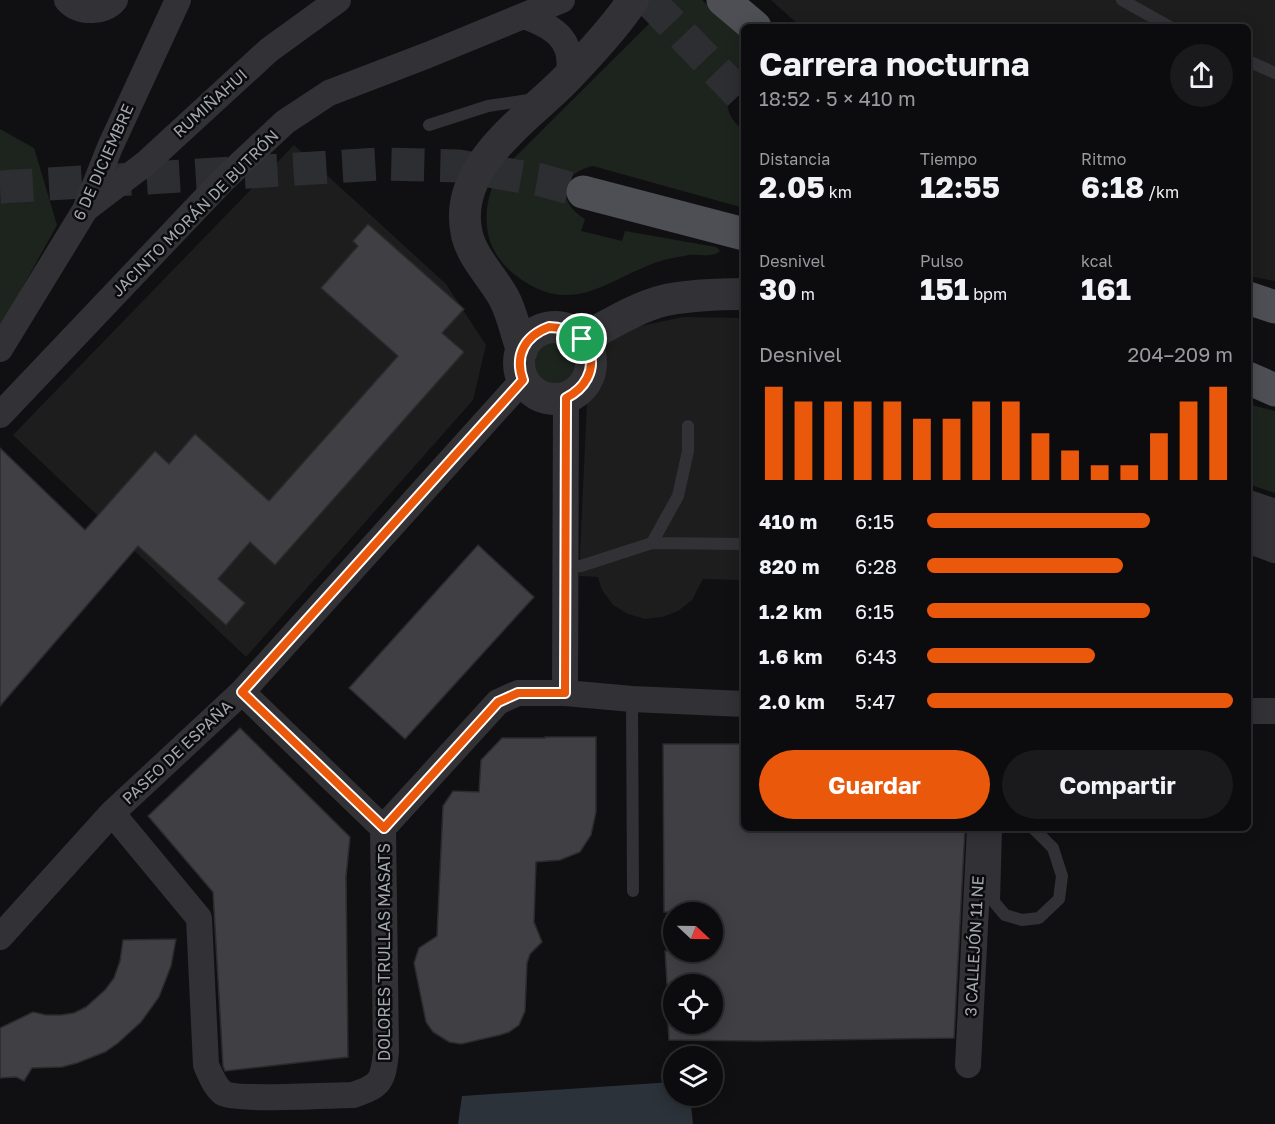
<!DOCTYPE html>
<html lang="es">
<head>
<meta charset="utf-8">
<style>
	body { margin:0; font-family:"Golos Text",sans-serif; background:#1a1a1c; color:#f1f3f6; height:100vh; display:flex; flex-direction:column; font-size:22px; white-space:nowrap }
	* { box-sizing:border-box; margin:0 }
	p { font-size:20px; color:#9a9b9e }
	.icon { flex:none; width:33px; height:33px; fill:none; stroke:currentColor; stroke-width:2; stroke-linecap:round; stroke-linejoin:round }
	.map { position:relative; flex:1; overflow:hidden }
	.panel { position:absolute; left:741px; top:24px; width:510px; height:807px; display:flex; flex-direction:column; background:#0c0c0e; border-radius:9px; box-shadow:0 3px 15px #0003,0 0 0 2px #2c2c2e }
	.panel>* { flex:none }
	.needle { width:39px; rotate:112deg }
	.controls { position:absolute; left:663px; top:902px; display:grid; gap:12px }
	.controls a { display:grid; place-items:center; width:60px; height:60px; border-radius:50%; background:#0c0c0e; box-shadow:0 3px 15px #0003,0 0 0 2px #2c2c2e; font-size:30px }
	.pin { position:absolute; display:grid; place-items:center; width:51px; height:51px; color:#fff; margin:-26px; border:3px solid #fff; border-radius:50%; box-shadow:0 2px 6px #0007 }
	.round { display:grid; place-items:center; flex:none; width:63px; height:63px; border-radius:32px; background:#1a1a1c }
	.headline { display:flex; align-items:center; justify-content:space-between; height:102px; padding:0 18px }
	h1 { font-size:33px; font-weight:700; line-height:45px }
	.figures { display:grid; grid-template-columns:repeat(3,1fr); gap:9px; height:102px; padding:6px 18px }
	.figures div { display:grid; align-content:center }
	.figures b { font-size:30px; font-weight:700 }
	.figures small { font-size:16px; font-weight:400 }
	.figures p { font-size:16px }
	.chart { height:168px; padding:12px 18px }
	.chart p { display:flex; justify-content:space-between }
	.chart svg { width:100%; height:108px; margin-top:6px; stroke:#ea580c; stroke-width:6 }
	.cta { display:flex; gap:12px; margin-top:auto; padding:12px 18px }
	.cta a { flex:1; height:69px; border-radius:36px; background:#ea580c; color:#fff; font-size:24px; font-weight:700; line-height:69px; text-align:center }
	.cta a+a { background:#1a1a1c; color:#f1f3f6 }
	ul { padding:0 18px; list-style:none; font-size:20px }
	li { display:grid; grid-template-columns:96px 72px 1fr; align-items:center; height:45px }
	li i { height:15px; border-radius:8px; background:#ea580c }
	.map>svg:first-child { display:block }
</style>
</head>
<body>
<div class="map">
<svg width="1275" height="1124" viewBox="0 0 1275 1124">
	<rect width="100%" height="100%" fill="#101012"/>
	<!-- built -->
	<path fill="#1d1d1e" d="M 771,0 L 1275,0 L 1275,281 L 1248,276 L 1248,27 L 801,27 Z
		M 294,145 L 446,284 L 486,345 L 473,400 L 246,657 L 13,435 Z
		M 683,317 L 744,318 L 744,580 L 703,579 L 692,600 L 678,611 L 662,617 L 645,619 L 628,614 L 613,605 L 602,590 L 598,577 L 579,576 L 587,401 L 602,387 L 606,369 L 603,334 Z"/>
	<!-- green -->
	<path fill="#1d241e" d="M 673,0 L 702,0 L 744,36 L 744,85 C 719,97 726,117 744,131 L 744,208 L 593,166 C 560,173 556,202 585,219 L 581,231 L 622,241 L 625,231 L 716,247 L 720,251 C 712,258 699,254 689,255 C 682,256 674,258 667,259 C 613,274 578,318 522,280 C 506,269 495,257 489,238 C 483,214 488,188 503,169 Z
		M 0,129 L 34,148 L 57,225 L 0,328 Z
		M533 364a22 22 0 1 1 44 0a22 22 0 1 1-44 0Z
		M 1248,404 L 1275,411 L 1275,493 L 1248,484 Z"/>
	<!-- water -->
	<path fill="#2b3239" d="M 673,1082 L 674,1095 L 690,1095 L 693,1124 L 458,1124 L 462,1096 Z"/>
	<!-- building -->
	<path fill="#404044" stroke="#2b2b2d" stroke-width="1.5" d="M 368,224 L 464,309 L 442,333 L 464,352 L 275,565 L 250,542 L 218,579 L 245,603 L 226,625 L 138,546 L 0,706 L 0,448 L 85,530 L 155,451 L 169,464 L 195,434 L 269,501 L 398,356 L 321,288 L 358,246 L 353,241 Z
		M 478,545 L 534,597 L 405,739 L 349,688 Z
		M 240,728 L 350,837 L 346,877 L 348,1057 L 225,1071 L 223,1066 L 213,892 L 148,816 Z
		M 545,737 L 596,737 L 596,812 L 591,835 L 580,852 L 560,860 L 536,862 L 534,922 L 542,942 L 530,954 L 527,963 L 525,1011 L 519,1025 L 509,1032 L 500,1035 L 461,1044 L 449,1042 L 433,1032 L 426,1022 L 414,963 L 419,948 L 437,936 L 443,806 L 453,791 L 479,792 L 481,760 L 502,738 L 545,738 Z
		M 663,744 L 744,744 L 744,828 L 965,828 L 954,1038 L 756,1041 L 669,1040 L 668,1023 L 712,1023 L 712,984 L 667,984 L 665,951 L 712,951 L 712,912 L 664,912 Z
		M 176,939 L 171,966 L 159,997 L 141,1022 L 118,1043 L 105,1052 L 77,1063 L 62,1067 L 32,1068 L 24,1081 L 16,1077 L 0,1078 L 0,1028 L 33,1012 L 46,1015 L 61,1015 L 74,1013 L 86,1007 L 105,990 L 114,978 L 120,961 L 123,940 Z"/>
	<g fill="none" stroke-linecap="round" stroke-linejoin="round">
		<!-- primary-tunnel -->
		<path stroke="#2d2e32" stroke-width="33" stroke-dasharray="33 16" stroke-linecap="butt" d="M 649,0 L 744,99
			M 0,187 L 381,164 L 459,166 L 541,180 L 583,192"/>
		<!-- service -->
		<path stroke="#323236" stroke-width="12" d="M 1122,0 L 1170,27
			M 1248,61 L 1275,73
			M 429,125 L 488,106 L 535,99
			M 652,543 L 678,496 L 688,451 L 688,426
			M 565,567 L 581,566 L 652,543 L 744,544
			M 632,699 L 633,891
			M 996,828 L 994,902 L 1005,915 L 1022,920 L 1039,918 L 1059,899 L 1062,876 L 1053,848 L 1033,828"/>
		<!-- minor -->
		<path stroke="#323236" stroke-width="26" d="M 67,0 C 78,13 104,14 115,0
			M 524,16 C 555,27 576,41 568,78
			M 87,208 L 146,163 L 269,50 L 338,0
			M 0,349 L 85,210 L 110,147 L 178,0
			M 0,415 L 223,180 L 285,122 L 329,93 L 428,55 L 562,0
			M 565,693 L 566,398
			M 1248,711 L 1275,711
			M 112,813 L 199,918 L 206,1065 C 210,1074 215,1087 223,1093 C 237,1101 331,1095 353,1095 C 381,1086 383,1081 386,1052 L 383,828 L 242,692
			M 383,828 L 498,702 L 518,693 L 565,693 L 632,699 L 744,704
			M 0,937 L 112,813 L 242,692 L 523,380
			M 968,1065 L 980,828"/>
		<!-- tertiary -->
		<path stroke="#323236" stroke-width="32" d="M519 363a36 36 0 1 1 72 0a36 36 0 1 1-72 0Z
			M 582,339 C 609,325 636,307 666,300 C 692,295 718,294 744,294
			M 522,350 C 516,333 512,313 504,298 C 492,276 473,259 467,235 C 451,166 528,119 568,77 C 589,55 617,25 633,0
			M 1248,506 L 1275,515
			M 1248,537 L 1275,547"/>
		<!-- primary -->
		<path stroke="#4e4f55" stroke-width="33" d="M 723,0 L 755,27
			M 583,192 L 744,234
			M 1248,298 L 1275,307
			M 1248,378 L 1275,390"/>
	</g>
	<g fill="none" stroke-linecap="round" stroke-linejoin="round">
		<!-- route casing -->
		<g stroke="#fff" stroke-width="12">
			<path id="route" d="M 549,327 C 595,328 607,377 566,398 L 565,693 L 518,693 L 498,702 L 384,828 L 242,692 L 523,380 C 514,355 525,336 549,327 Z"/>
		</g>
		<!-- route -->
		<use href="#route" stroke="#ea580c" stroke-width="8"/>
	</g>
	<g text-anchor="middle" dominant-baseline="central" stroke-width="5" stroke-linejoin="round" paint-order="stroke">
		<!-- street labels -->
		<g font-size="16" fill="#a3a7b1" stroke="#0b0b0c">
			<text transform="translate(210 103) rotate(-42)">RUMIÑAHUI</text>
			<text transform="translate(103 162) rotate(-66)">6 DE DICIEMBRE</text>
			<text transform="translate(195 213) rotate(-45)">JACINTO MORÁN DE BUTRÓN</text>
			<text transform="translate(177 752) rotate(-43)">PASEO DE ESPAÑA</text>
			<text transform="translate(974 946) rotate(-87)">3 CALLEJÓN 11 NE</text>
			<text transform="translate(384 952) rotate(-90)">DOLORES TRULLAS MASATS</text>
		</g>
	</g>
</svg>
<div class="controls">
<a><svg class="needle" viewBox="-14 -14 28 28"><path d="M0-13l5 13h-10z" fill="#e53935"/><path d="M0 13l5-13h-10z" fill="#9a9b9e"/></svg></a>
<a><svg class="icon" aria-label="locate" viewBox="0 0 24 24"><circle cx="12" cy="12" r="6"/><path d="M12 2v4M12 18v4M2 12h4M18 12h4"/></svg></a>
<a><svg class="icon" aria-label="layers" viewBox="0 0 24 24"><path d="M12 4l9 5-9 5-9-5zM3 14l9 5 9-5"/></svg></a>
</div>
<div class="pin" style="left:582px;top:339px;background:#1e9e55"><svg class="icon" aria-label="arrive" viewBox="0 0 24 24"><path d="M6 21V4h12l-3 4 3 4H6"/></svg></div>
<section class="panel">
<div class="headline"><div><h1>Carrera nocturna</h1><p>18:52 · 5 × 410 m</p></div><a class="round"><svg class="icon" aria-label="share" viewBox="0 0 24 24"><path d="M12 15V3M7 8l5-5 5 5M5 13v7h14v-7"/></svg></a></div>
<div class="figures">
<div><p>Distancia</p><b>2.05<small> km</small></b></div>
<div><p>Tiempo</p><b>12:55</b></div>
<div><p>Ritmo</p><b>6:18<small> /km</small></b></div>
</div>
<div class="figures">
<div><p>Desnivel</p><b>30<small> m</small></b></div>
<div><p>Pulso</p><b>151<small> bpm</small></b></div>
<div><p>kcal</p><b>161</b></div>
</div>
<div class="chart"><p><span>Desnivel</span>204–209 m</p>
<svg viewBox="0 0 160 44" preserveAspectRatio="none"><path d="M5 44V6M15 44V12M25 44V12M35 44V12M45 44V12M55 44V19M65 44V19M75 44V12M85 44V12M95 44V25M105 44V32M115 44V38M125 44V38M135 44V25M145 44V12M155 44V6"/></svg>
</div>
<ul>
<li><b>410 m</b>6:15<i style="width:73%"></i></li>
<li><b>820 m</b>6:28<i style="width:64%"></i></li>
<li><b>1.2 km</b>6:15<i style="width:73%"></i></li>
<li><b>1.6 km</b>6:43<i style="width:55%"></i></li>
<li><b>2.0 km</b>5:47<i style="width:100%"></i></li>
</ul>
<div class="cta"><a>Guardar</a><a>Compartir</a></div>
</section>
</div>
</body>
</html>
